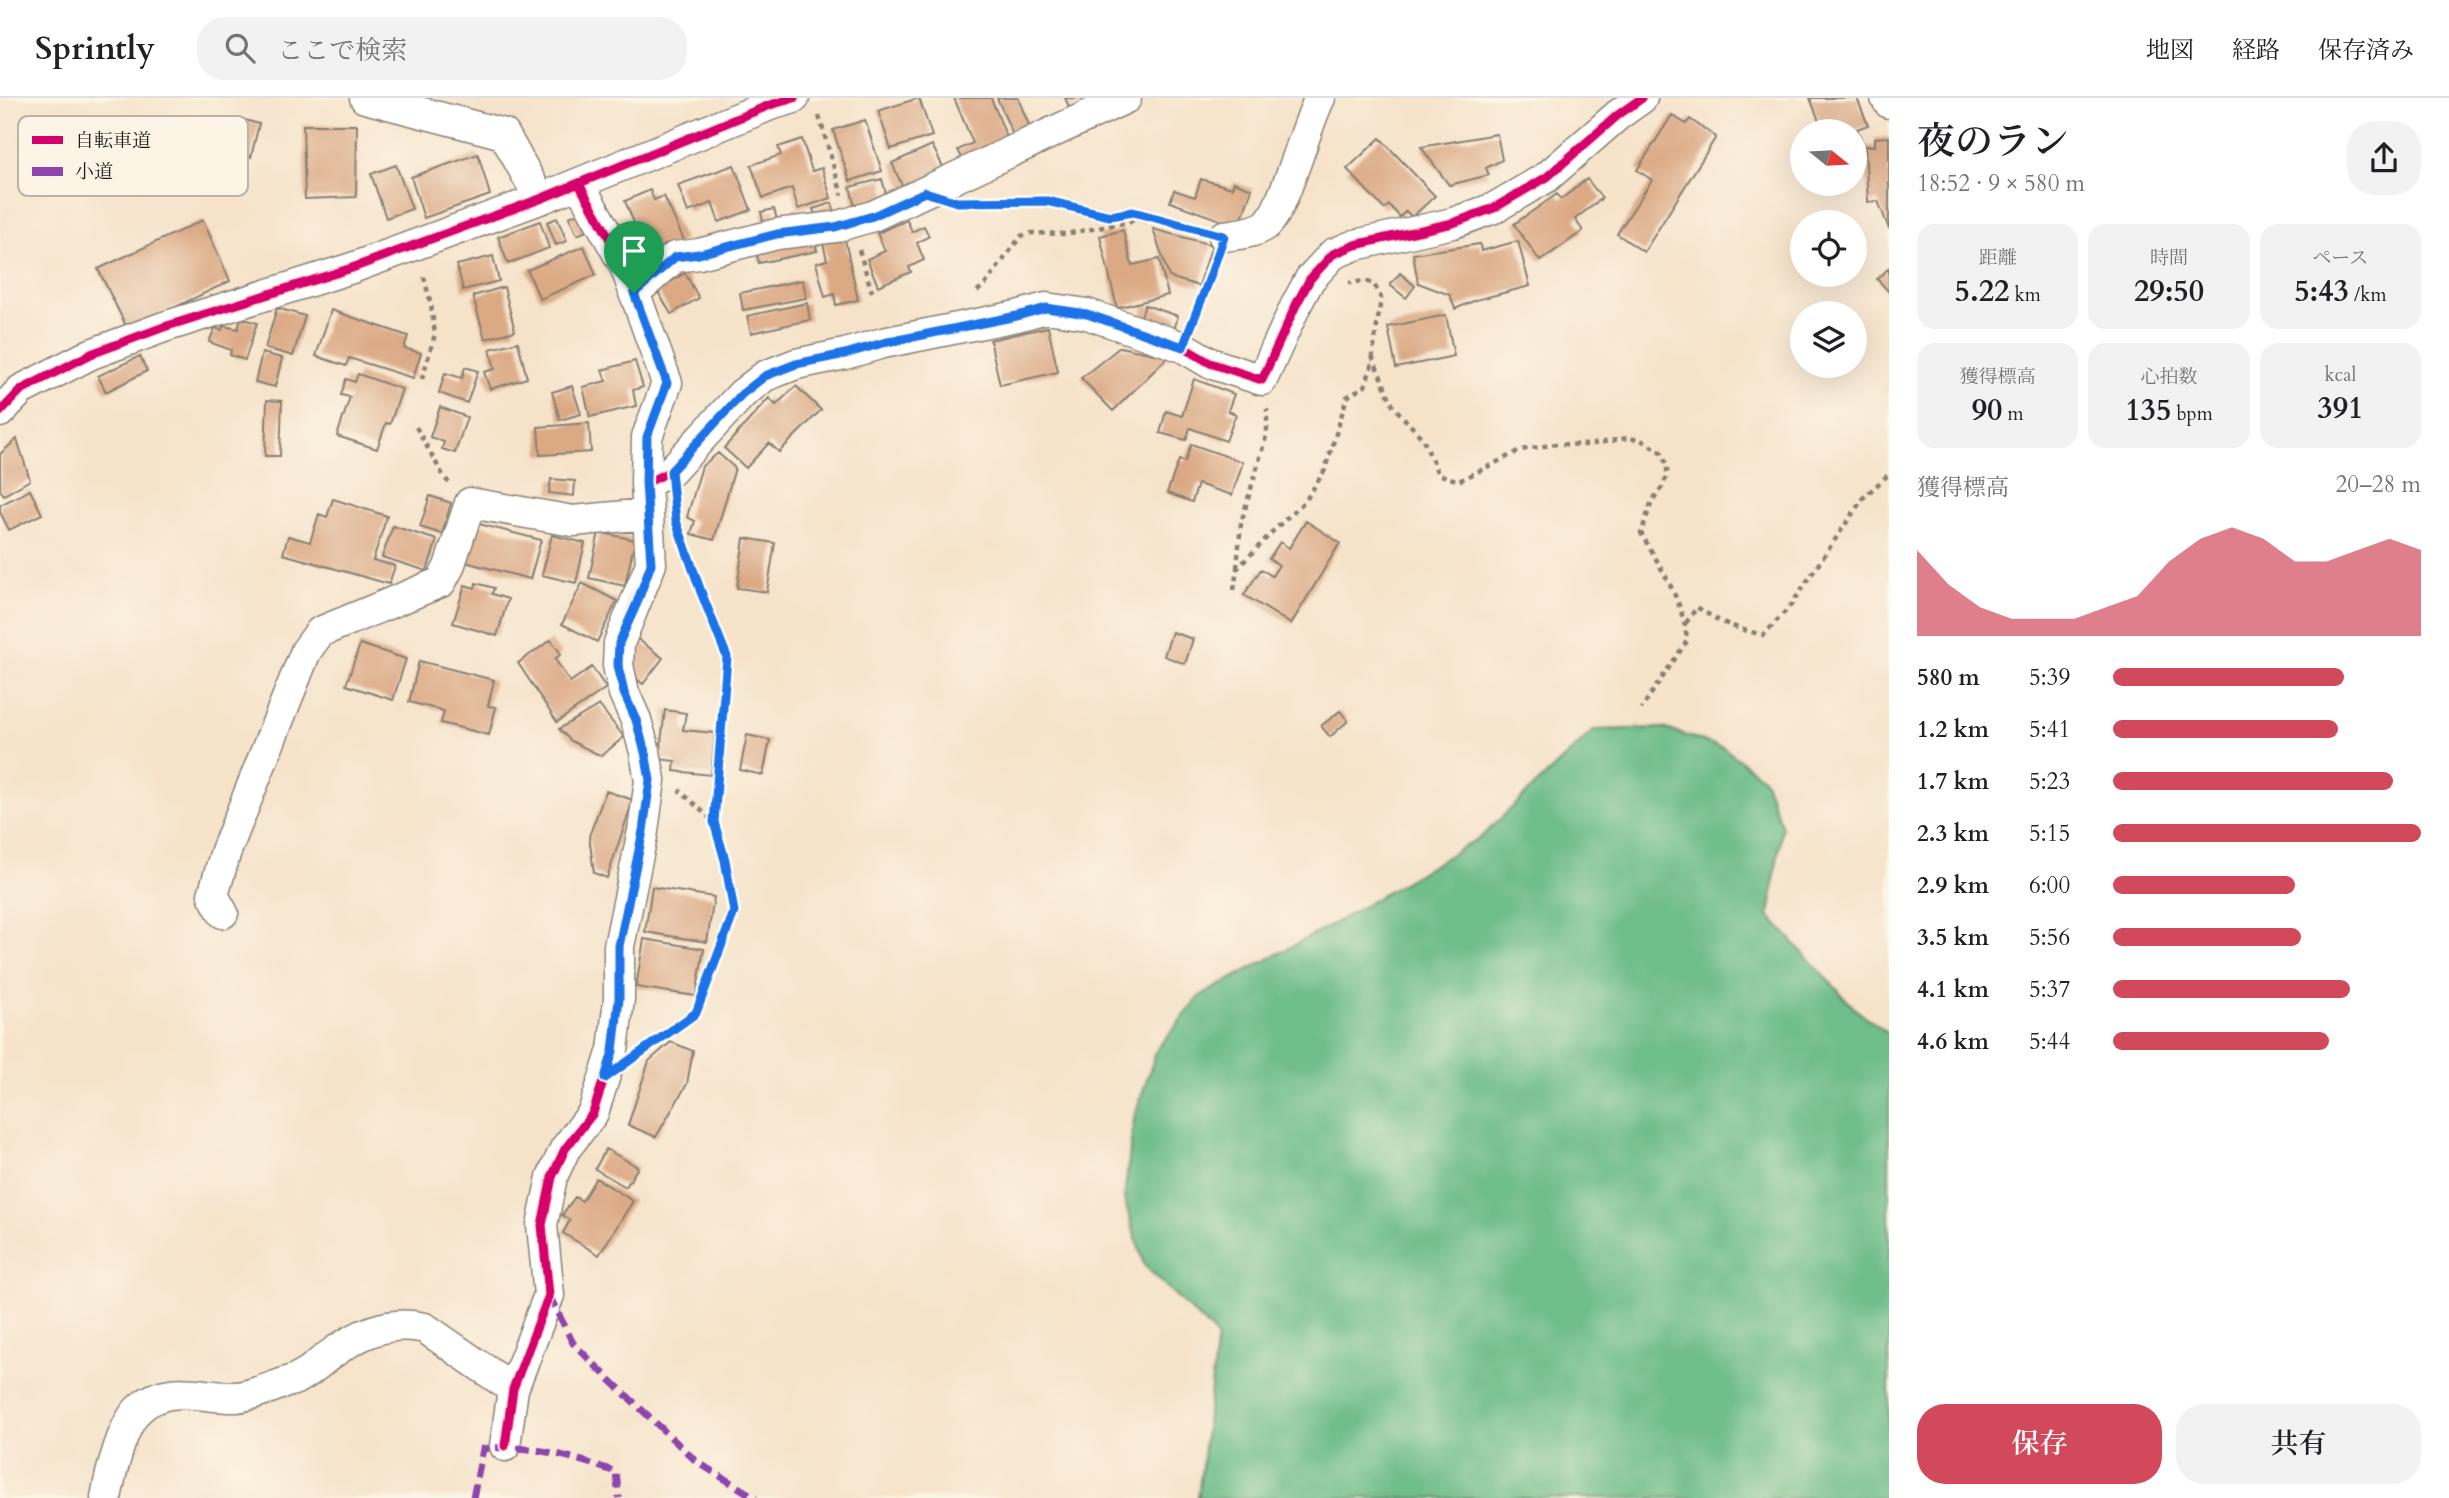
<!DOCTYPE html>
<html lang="ja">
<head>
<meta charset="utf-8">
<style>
	body { margin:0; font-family:Cardo,"Noto Serif JP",serif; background:#f2f2f2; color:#202124; height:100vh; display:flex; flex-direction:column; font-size:26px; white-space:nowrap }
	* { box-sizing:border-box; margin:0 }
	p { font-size:23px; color:#757577 }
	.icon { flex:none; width:38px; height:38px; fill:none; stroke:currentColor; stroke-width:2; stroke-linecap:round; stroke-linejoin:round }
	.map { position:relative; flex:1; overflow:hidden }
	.drawer { display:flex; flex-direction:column; background:#fff; width:560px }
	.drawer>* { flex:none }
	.needle { width:46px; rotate:108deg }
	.tools { position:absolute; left:1790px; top:21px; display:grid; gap:14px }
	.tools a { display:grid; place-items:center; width:77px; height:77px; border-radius:50%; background:#fff; box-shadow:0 7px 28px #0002; font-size:35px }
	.pin { position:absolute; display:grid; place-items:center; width:60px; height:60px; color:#fff; margin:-72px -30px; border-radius:50% 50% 50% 0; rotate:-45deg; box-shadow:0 0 7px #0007 }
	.pin .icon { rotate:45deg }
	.round { display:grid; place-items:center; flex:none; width:74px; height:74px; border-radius:28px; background:#f2f2f2 }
	.head { display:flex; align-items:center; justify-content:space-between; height:119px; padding:0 28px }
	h1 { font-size:38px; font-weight:600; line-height:52px }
	.figures { display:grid; grid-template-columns:repeat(3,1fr); gap:10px; height:119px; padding:7px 28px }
	.figures div { display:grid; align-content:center; border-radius:18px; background:#f2f2f2; text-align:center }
	.figures b { font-size:30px; font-weight:600 }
	.figures small { font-size:19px; font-weight:400 }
	.figures p { font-size:19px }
	.chart { height:196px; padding:14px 28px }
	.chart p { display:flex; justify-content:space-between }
	.chart svg { width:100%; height:126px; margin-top:7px; fill:#d1495b; opacity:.7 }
	.button { display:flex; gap:14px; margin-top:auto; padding:14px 28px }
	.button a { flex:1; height:80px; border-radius:28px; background:#d1495b; color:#fff; font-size:28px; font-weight:600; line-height:80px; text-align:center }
	.button a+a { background:#f2f2f2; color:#202124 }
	ul { padding:0 28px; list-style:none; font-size:23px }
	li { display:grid; grid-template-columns:112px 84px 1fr; align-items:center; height:52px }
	li i { height:18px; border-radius:9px; background:#d1495b }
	header { display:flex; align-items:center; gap:42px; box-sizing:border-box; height:98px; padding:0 35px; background:#fff; border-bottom:2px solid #e0e0e0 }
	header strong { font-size:33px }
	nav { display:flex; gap:38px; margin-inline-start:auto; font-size:24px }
	.search { width:490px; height:63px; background:#f2f2f2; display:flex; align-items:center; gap:18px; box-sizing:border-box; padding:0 24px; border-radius:28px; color:#757577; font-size:26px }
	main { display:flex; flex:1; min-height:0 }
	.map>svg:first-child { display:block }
</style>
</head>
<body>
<header>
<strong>Sprintly</strong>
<div class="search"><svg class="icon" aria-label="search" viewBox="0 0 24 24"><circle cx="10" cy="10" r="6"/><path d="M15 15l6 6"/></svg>ここで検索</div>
<nav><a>地図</a><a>経路</a><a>保存済み</a></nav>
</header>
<main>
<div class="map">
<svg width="1889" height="1400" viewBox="0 0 1889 1400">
	<rect width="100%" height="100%" fill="#fcf5e5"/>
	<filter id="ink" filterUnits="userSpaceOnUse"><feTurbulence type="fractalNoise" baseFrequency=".0143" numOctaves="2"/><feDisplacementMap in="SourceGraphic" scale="14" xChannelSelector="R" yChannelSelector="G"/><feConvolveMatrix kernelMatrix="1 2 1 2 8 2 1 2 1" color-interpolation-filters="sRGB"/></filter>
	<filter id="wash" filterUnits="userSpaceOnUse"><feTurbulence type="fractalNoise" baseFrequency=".00686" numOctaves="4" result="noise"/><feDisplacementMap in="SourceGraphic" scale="28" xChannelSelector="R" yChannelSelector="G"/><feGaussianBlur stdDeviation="1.57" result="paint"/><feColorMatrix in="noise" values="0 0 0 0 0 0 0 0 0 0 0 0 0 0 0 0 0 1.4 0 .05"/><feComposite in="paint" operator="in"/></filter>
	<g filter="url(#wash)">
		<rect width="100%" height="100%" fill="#f6e3ca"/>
		<!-- forest -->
		<path fill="#6fbe89" stroke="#466d52" stroke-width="2" d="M 1663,630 L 1724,650 L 1764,681 L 1782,729 L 1769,818 L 1856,912 L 1889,936 L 1889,1400 L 1198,1400 L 1217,1238 L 1144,1167 L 1124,1101 L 1134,1020 L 1157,951 L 1200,898 L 1335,825 L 1482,738 L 1594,632 Z"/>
		<g id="blocks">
			<!-- building -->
			<path fill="#dba984" d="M 919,0 L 932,38 L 891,51 L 878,13 Z
				M 954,0 L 991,0 L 1009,45 L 965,66 L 958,52 L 973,45 Z
				M 997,0 L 1018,0 L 1032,35 L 1015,42 Z
				M 1065,0 L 1097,0 L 1070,11 Z
				M 1810,0 L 1857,0 L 1868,27 L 1857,31 L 1862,43 L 1855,46 L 1855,33 L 1823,33 Z
				M 1672,17 L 1686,26 L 1690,21 L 1716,39 L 1644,154 L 1617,136 L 1652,82 L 1637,72 Z
				M 245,22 L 259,26 L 251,59 L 236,55 Z
				M 865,22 L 882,73 L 850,83 L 833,32 Z
				M 303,27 L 357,27 L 356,99 L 305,101 Z
				M 1497,36 L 1502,62 L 1486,70 L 1489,77 L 1449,87 L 1421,49 Z
				M 1889,39 L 1889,131 L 1878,103 L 1868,104 L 1865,48 L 1875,48 L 1875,40 Z
				M 1380,40 L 1435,98 L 1412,119 L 1406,113 L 1400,119 L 1389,107 L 1384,111 L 1347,71 Z
				M 802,41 L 812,73 L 822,70 L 831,100 L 798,111 L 792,90 L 763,100 L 751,67 L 781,57 L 778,49 Z
				M 932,47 L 945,73 L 904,92 L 892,65 Z
				M 478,56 L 490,97 L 424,120 L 411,79 Z
				M 396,67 L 412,111 L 386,120 L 371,76 Z
				M 734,67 L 751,112 L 719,124 L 712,105 L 688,114 L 678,87 Z
				M 882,81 L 888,104 L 856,113 L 850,89 Z
				M 1201,81 L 1232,90 L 1234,84 L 1252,91 L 1239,129 L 1170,104 L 1174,92 L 1195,99 Z
				M 1587,81 L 1602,100 L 1575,121 L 1583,133 L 1540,163 L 1514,126 L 1557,96 L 1561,101 Z
				M 650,92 L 654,102 L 664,98 L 684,142 L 655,156 L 652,152 L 646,154 L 625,103 Z
				M 832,105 L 836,118 L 817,124 L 813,111 Z
				M 774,111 L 778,125 L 764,128 L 761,114 Z
				M 578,115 L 587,133 L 577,137 L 569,119 Z
				M 557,120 L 567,143 L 556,147 L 547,124 Z
				M 203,122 L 230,183 L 128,232 L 98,171 Z
				M 907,122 L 912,134 L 924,128 L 929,138 L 917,145 L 924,162 L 909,169 L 911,174 L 878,188 L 867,161 L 885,153 L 877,135 Z
				M 540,123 L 549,150 L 508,166 L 498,139 Z
				M 1153,131 L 1212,147 L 1199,188 L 1169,179 Z
				M 1123,132 L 1132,167 L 1159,161 L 1168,197 L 1117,210 L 1100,138 Z
				M 844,137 L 858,202 L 836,207 L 834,196 L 825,199 L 816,165 L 827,162 L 822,141 Z
				M 814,141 L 817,153 L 759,165 L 756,153 Z
				M 1518,143 L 1530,188 L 1476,202 L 1455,211 L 1450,197 L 1418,185 L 1413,156 L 1480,146 L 1481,153 Z
				M 584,148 L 596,177 L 540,201 L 527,172 Z
				M 493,158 L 499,183 L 463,192 L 457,167 Z
				M 1889,170 L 1889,194 L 1877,181 Z
				M 685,175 L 699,200 L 671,216 L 657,192 Z
				M 1400,175 L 1415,188 L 1406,200 L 1390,187 Z
				M 803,182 L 806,200 L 743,212 L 740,195 Z
				M 504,189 L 515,233 L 485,241 L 473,198 Z
				M 807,205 L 810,222 L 751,235 L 747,218 Z
				M 1145,207 L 1178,218 L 1174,232 L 1140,221 Z
				M 277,210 L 305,218 L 293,258 L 265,250 Z
				M 331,212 L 408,238 L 404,250 L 421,255 L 413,280 L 349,260 L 346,268 L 316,258 Z
				M 1446,217 L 1454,258 L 1396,270 L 1388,229 Z
				M 241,220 L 257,225 L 245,262 L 230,257 L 231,252 L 209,244 L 215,230 L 222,232 L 223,228 L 238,231 Z
				M 1048,229 L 1058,274 L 1000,287 L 990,242 Z
				M 518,244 L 527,280 L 490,291 L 484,274 L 495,271 L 490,251 Z
				M 1120,249 L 1168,259 L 1113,313 L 1081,280 Z
				M 262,255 L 282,260 L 275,289 L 255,284 Z
				M 140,258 L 147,273 L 106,294 L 98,278 Z
				M 635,263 L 643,289 L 633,292 L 636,308 L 590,319 L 583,289 L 606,283 L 602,272 Z
				M 465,269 L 478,273 L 467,305 L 439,295 L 445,275 L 462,280 Z
				M 358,276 L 402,291 L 390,326 L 386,325 L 377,351 L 337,338 L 350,299 L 341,297 L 346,281 L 355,284 Z
				M 1194,281 L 1234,296 L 1228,313 L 1236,316 L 1226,343 L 1190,330 L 1186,342 L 1160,335 L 1166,313 L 1182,318 Z
				M 572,288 L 581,316 L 560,322 L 552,294 Z
				M 796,288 L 821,312 L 779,354 L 769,345 L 746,370 L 724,350 L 769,300 L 776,307 Z
				M 267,302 L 282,303 L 280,358 L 265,358 Z
				M 440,309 L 467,319 L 455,355 L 442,351 L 444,344 L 430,339 Z
				M 589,325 L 591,354 L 540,357 L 538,329 Z
				M 17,341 L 30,382 L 4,397 L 0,392 L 0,356 Z
				M 1191,346 L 1243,364 L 1232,397 L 1198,386 L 1192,404 L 1167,395 L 1179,362 L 1185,364 Z
				M 718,355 L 735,370 L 714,442 L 691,436 L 695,423 L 687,419 L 702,368 Z
				M 551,381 L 575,383 L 574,398 L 549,395 Z
				M 30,392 L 42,416 L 9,432 L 0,414 L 0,407 Z
				M 430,398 L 451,405 L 442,436 L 420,429 Z
				M 333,401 L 387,418 L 373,462 L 395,468 L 389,486 L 283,456 L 288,438 L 310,444 L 319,416 L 327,419 Z
				M 1306,423 L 1340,445 L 1291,526 L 1244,497 L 1261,471 L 1272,478 L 1279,467 L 1269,461 L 1280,444 L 1289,450 Z
				M 475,425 L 541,442 L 530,481 L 465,464 Z
				M 393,428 L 437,442 L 427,473 L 382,459 Z
				M 599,434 L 635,442 L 625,488 L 589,480 Z
				M 552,437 L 585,445 L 576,485 L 542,477 Z
				M 744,440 L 775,445 L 767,494 L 737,490 Z
				M 476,485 L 494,490 L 492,496 L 508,501 L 497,538 L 453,525 L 465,487 L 475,490 Z
				M 582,485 L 617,503 L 597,544 L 562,526 Z
				M 1172,534 L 1193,541 L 1185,566 L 1164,558 Z
				M 635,539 L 663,560 L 643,586 L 630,576 L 629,555 Z
				M 551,542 L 561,556 L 555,561 L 570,584 L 592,569 L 606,590 L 557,624 L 518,565 Z
				M 360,546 L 406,561 L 393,602 L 346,587 Z
				M 419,563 L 494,582 L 488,608 L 496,609 L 489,637 L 441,625 L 444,613 L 409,604 Z
				M 599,607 L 624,639 L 601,658 L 571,643 L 559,631 Z
				M 665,612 L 686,615 L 683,632 L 715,635 L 711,677 L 674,673 L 675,663 L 659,661 Z
				M 1340,613 L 1348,623 L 1330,639 L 1321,628 Z
				M 747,637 L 770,642 L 763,677 L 740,672 Z
				M 606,693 L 633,702 L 607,780 L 594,775 L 589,738 Z
				M 652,789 L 714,799 L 707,844 L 645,834 Z
				M 644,841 L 704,851 L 696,898 L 636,889 Z
				M 671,944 L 693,953 L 687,986 L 656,1039 L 628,1027 L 649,963 Z
				M 606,1051 L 638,1069 L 626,1089 L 595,1071 Z
				M 596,1080 L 633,1103 L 599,1157 L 563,1135 L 570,1122 L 562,1117 L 575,1099 L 582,1103 Z"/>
		</g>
	</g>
	<g filter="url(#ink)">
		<use href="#blocks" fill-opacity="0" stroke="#898073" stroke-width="2"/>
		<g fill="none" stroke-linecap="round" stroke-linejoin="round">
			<!-- street casing -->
			<g stroke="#898073" stroke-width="33">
				<path id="street" d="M 365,0 L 504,36 L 540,101
					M 1886,0 L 1889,5
					M 579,86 L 625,168 L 667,285 L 647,339 L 646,385 L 671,373 L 742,296 L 765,278 L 796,266 L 845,256 L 883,245 L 1017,218 L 1046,210 L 1087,216 L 1183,249 L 1210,265 L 1262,282 L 1296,207 L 1310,181 L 1333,156 L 1355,147 L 1453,125 L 1494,110 L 1547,79 L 1618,17 L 1642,0
					M 1224,138 C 1237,136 1255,135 1266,127 C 1284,113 1306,26 1320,0
					M 634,195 L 675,159 L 699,156 L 777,136 L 835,129 L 873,118 L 1126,0
					M 0,314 L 21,292 L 91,256 L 164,229 L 352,170 L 540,101 L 770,7 L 794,0
					M 223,815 L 213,797 L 226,753 L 306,553 L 320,534 L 441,484 L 449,469 L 470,405 L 573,423 L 647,416
					M 505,1348 L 513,1291 L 549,1197 L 542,1127 L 552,1079 L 565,1051 L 593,1015 L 613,952 L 619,901 L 619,848 L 643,733 L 650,682 L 645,654 L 636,622 L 624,595 L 618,567 L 619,545 L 651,466 L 646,385
					M 106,1400 C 110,1377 122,1327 139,1311 C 168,1284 201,1300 236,1299 C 252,1298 271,1289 287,1284 C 303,1280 314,1269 327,1259 C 356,1237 388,1221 425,1230 L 513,1291"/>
			</g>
			<!-- path -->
			<path stroke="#898073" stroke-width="4.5" stroke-dasharray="5 5" stroke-linecap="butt" d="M 819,18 L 842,97
				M 981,104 L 1047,103 L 1109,118 L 1133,114 L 1195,130
				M 859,152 L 872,194
				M 977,193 L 984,188 L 1021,138 L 1032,135 L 1065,136 L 1130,124 L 1143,116
				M 1193,222 L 1215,165
				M 1372,258 L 1393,308 L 1423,341 L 1438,376 L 1459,383 L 1521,352 L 1556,346 L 1588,347 L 1627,340 L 1641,342 L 1662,355 L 1667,368 L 1667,378 L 1662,389 L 1652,403 L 1641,435 C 1660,469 1684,503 1687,543 L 1641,611
				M 422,281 L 435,236 L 431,207 L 423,175
				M 416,329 L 444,379 L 449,385
				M 682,440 L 727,559 L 714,723
				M 1237,470 L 1241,425 L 1267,335 L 1267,311
				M 1234,492 L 1237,471 L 1273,433 L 1306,402 L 1325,372 L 1347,299 L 1365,288 L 1371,269 L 1381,200 L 1374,186 L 1365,183 L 1349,185
				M 1686,525 L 1697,509 C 1718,524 1739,532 1764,537 L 1791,507 L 1863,400 L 1889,376
				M 643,953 L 696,915 L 708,889 L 734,814 L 725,762 L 714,724 L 679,692"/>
			<!-- street -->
			<use href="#street" stroke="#fff" stroke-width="30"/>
			<!-- quiet -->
			<path stroke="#8e44ad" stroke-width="7" stroke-dasharray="14 7" stroke-linecap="butt" d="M 549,1197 L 573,1245 L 606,1278 L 697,1364 L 756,1400
				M 473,1400 L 483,1351 C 530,1345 572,1359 616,1374 L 619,1400"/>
			<!-- cycleway casing -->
			<g stroke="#fcf5e5" stroke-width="13">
				<path id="cycleway" d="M 579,86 L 625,168 L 667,285 L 647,339 L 646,385 L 671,373 L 742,296 L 765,278 L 796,266 L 845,256 L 883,245 L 1017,218 L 1046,210 L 1087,216 L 1183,249 L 1210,265 L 1262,282 L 1296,207 L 1310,181 L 1333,156 L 1355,147 L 1453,125 L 1494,110 L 1547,79 L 1618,17 L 1642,0
					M 0,314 L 21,292 L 91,256 L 164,229 L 352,170 L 540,101 L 770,7 L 794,0
					M 505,1348 L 513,1291 L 549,1197 L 542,1127 L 552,1079 L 565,1051 L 593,1015 L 613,952 L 619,901 L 619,848 L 643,733 L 650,682 L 645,654 L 636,622 L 624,595 L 618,567 L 619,545 L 651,466 L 646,385"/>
			</g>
			<!-- cycleway -->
			<use href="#cycleway" stroke="#d6006c" stroke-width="9"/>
		</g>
	</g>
	<g fill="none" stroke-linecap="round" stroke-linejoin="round" filter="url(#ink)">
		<!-- route casing -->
		<g stroke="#fff" stroke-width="14">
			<path id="route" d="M 925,94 L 957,104 L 1047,103 L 1110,118 L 1133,114 L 1224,138 L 1209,182 L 1183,249 L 1087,216 L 1046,210 L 1017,218 L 883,245 L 845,256 L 796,266 L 765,278 L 742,296 L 671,373 L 676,423 L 701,494 L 727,559 L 714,724 L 725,762 L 734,814 L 696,915 L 605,980 L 613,953 L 619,901 L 619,848 L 643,733 L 650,682 L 645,654 L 636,622 L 624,595 L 618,567 L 619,545 L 637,505 L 651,466 L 646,384 L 647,339 L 667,285 L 634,195 L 675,159 L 699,156 L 777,136 L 835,129 L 873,118 Z"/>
		</g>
		<!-- route -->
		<use href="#route" stroke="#1a73e8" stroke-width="9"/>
	</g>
	<!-- legend -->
	<rect x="18" y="18" width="230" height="80" rx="10" fill="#fcf5e5" stroke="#b9b4a9" stroke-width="2"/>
	<rect x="32" y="38" width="31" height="8" fill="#d6006c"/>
	<rect x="32" y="69" width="31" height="9" fill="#8e44ad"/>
	<g font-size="19" fill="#1c1c1c">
		<text x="75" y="49">自転車道</text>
		<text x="75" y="80">小道</text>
	</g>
</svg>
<div class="tools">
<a><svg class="needle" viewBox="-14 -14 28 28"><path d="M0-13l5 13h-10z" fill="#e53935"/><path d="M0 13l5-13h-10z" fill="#757577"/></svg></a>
<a><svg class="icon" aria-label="locate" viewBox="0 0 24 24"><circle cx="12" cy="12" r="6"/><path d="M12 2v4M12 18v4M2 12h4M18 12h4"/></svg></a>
<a><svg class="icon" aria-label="layers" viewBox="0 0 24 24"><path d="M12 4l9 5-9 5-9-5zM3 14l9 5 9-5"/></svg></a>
</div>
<div class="pin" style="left:634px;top:195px;background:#1e9e55"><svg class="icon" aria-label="arrive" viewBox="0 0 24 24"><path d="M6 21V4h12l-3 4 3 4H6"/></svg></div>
</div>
<section class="drawer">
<div class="head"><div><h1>夜のラン</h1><p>18:52 · 9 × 580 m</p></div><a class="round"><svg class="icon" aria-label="share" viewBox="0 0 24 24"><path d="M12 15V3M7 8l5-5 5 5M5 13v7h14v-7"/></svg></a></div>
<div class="figures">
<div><p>距離</p><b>5.22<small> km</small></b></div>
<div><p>時間</p><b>29:50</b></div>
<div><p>ペース</p><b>5:43<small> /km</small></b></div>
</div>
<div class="figures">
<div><p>獲得標高</p><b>90<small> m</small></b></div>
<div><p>心拍数</p><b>135<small> bpm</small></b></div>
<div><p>kcal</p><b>391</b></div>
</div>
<div class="chart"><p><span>獲得標高</span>20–28 m</p>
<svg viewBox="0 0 160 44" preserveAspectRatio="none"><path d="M0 44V14L10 26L20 34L30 38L40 38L50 38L60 34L70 30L80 18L90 10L100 6L110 10L120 18L130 18L140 14L150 10L160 14V44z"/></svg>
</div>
<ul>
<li><b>580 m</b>5:39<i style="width:75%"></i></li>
<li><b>1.2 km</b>5:41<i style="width:73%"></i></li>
<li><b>1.7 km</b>5:23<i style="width:91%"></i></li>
<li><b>2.3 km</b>5:15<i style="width:100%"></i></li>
<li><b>2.9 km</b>6:00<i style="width:59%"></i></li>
<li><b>3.5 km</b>5:56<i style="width:61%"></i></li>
<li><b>4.1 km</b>5:37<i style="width:77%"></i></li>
<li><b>4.6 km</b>5:44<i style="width:70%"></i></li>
</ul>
<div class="button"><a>保存</a><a>共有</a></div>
</section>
</main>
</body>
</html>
